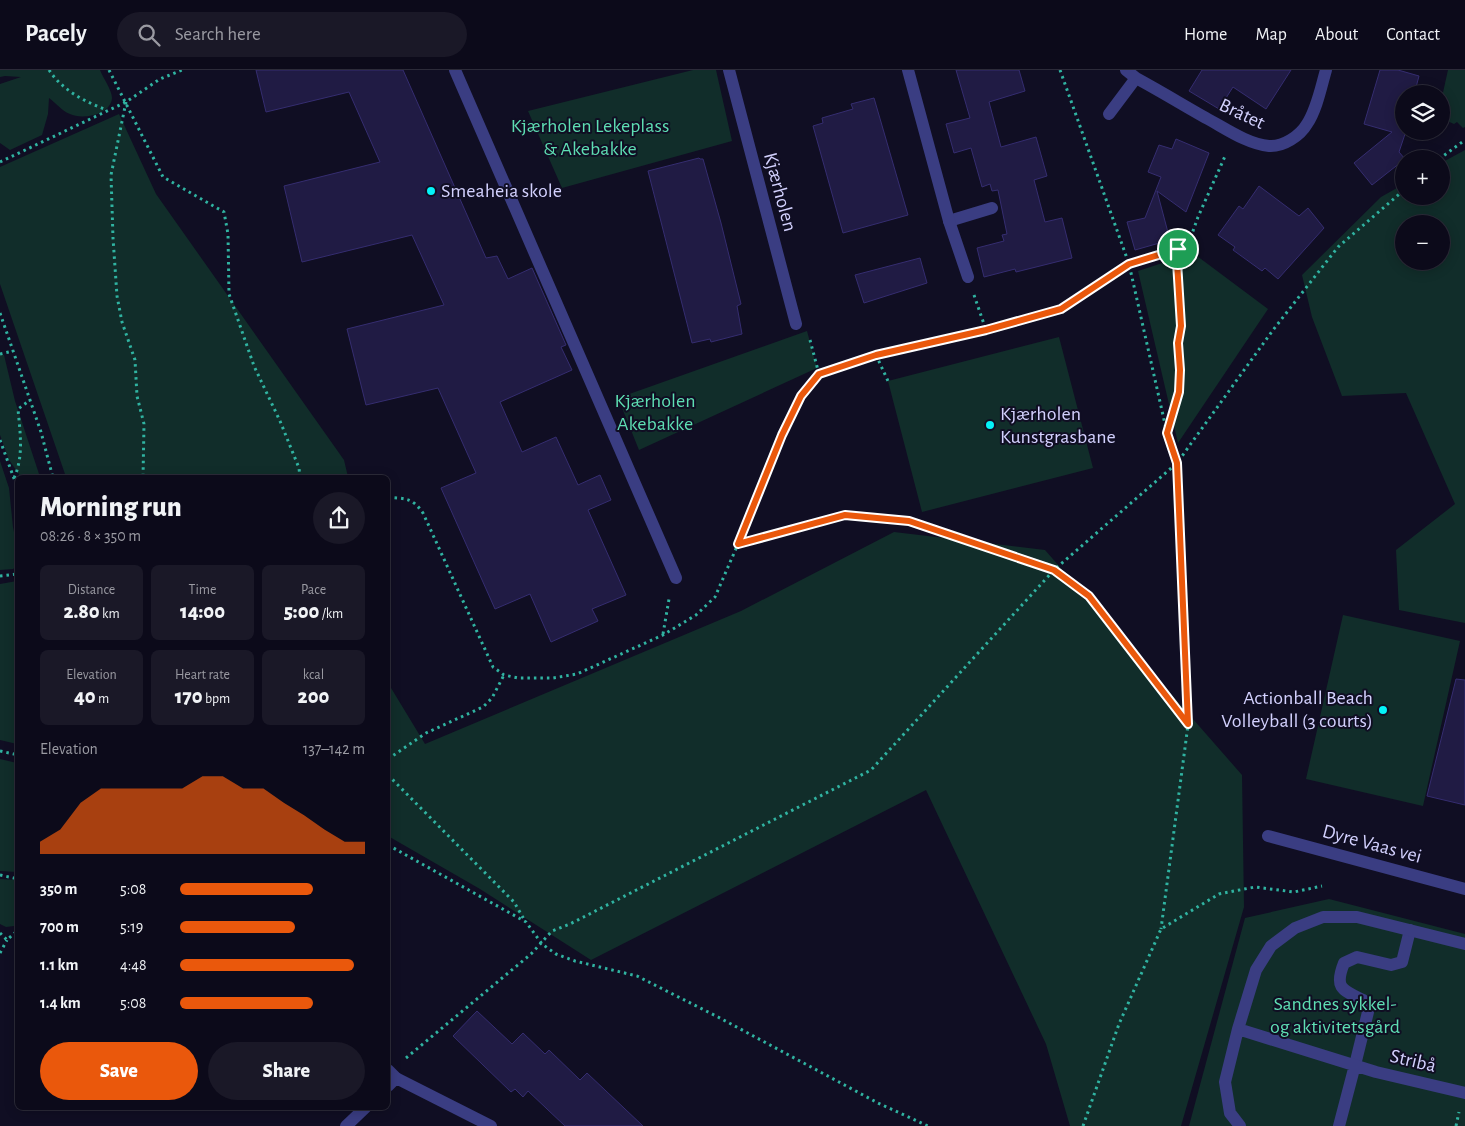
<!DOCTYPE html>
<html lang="en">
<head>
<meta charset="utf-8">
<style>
	body { margin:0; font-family:"Alegreya Sans",sans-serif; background:#1a1827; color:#f1f3f6; height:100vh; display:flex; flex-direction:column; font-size:19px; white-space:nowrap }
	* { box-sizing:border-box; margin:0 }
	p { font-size:16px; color:#9a9aa2 }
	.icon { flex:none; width:28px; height:28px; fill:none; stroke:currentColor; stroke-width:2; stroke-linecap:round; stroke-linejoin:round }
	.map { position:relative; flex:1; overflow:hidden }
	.panel { position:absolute; left:15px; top:405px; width:375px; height:635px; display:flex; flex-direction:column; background:#0c0a1a; border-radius:8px; box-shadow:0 2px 12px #0003,0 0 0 1px #2c2b39 }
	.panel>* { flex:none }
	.fabs { position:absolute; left:1395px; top:15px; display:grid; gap:10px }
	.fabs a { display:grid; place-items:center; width:55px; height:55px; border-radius:50%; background:#0c0a1a; box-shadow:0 2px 12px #0003,0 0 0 1px #2c2b39; font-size:25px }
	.pin { position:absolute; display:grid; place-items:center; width:42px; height:42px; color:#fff; margin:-21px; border:2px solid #fff; border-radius:50%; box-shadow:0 1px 5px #0007 }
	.round { display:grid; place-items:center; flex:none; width:52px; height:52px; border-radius:26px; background:#1a1827 }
	.headline { display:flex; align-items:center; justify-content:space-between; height:85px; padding:0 25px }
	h1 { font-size:28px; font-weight:800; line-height:38px }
	.metrics { display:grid; grid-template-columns:repeat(3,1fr); gap:8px; height:85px; padding:5px 25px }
	.metrics div { display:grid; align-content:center; border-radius:8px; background:#1a1827; text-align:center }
	.metrics b { font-size:21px; font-weight:800 }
	.metrics small { font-size:14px; font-weight:400 }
	.metrics p { font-size:14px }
	.chart { height:140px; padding:10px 25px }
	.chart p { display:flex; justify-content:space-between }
	.chart svg { width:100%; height:90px; margin-top:5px; fill:#ea580c; opacity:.7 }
	.action { display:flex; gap:10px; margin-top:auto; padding:10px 25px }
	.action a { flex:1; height:58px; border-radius:30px; background:#ea580c; color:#fff; font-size:20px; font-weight:800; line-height:58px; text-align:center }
	.action a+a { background:#1a1827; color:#f1f3f6 }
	ul { padding:0 25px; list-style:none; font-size:16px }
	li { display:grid; grid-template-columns:80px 60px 1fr; align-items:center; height:38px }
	li i { height:12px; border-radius:6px; background:#ea580c }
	header { display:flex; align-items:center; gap:30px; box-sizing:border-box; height:70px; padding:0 25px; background:#0c0a1a; border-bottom:1px solid #2c2b39 }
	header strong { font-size:24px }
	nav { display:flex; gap:28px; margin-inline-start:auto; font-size:18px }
	.search { width:350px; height:45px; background:#1a1827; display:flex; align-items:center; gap:12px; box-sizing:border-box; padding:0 18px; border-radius:28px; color:#9a9aa2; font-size:19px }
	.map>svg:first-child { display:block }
</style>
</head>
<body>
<header>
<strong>Pacely</strong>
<div class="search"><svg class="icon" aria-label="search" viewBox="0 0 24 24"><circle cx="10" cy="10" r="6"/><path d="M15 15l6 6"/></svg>Search here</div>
<nav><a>Home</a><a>Map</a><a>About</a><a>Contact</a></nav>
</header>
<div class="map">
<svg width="1465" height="1056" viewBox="0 0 1465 1056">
	<rect width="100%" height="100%" fill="#100e23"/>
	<!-- green -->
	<path fill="#112d2a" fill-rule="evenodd" d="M 0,0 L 100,0 C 103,8 112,20 112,28 C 111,45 82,50 70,44 C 62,41 56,33 49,28 L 48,44 L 42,65 L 10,80 L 0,73 L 0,14 L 21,7 L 5,6 L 0,7 Z
		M 693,0 L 716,0 L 732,71 L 562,118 L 528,41 Z
		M 1448,0 L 1465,0 L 1465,57 L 1463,58 L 1457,52 L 1454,54 L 1445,50 L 1443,42 L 1445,39 L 1446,31 L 1442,27 Z
		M 119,44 L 156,124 L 344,390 L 348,407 L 66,407 L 0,214 L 0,97 Z
		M 1465,80 L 1465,553 L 1399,540 L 1396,480 L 1455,434 L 1406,323 L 1342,326 L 1312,247 L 1302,205 L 1381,127 L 1404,114 L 1404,126 L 1441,126 L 1441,93 ZM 1404,154 L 1441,154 L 1441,191 L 1404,191 Z
		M 1193,183 L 1268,239 L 1178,373 L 1138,201 Z
		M 807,261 L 817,298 L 639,380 L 618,328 Z
		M 1059,267 L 1093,398 L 922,442 L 888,311 Z
		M 0,285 L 4,285 L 15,331 L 40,407 L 19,407 L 19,404 L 9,390 L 0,365 Z
		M 0,391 L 9,418 L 13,457 L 17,477 L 17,496 L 13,499 L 0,500 Z
		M 894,462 L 1045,480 L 1242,705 L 1244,837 L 1181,1056 L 1070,1056 L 1046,974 L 926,720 L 591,890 L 480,819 L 388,766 L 388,613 L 425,674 L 741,541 Z
		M 17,511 L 18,511 L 17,674 L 0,670 L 0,514 Z
		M 1343,545 L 1460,571 L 1423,736 L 1306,709 Z
		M 0,689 L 17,693 L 17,802 L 0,801 Z
		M 0,809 L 17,810 L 17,853 L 14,856 L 6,857 L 0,854 Z
		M 1329,829 L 1465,864 L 1465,1056 L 1189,1056 L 1245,848 Z"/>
	<!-- building -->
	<path fill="#201b44" stroke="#352d70" d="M 256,0 L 403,0 L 486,188 L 497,186 L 508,209 L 532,198 L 566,275 L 561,277 L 572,300 L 500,332 L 522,382 L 556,367 L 578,415 L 600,405 L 611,430 L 588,440 L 626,525 L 592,539 L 598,551 L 551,572 L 530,524 L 495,539 L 441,418 L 476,403 L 438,318 L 366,335 L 347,259 L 444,235 L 412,165 L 302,192 L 284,116 L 380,92 L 349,22 L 266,42 Z
		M 956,0 L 1019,0 L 1025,21 L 989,32 L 1001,77 L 1036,67 L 1047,106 L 1034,110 L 1045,152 L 1062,148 L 1072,188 L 1016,202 L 1015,199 L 984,207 L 977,178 L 1004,171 L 1002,165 L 1007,164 L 998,120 L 992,121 L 990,114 L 982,117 L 971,78 L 954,83 L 946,54 L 970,48 Z
		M 1202,0 L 1291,0 L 1266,39 L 1233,17 L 1219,39 L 1189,21 Z
		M 1380,0 L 1398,0 L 1419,6 L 1415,21 L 1418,22 L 1418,24 L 1404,24 L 1404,61 L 1406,61 L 1399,82 L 1405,89 L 1372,115 L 1354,93 L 1392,62 L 1364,54 Z
		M 874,28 L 908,145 L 843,163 L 813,56 L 823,53 L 822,48 L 853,39 L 851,34 Z
		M 1176,69 L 1209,83 L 1186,142 L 1157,121 L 1170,170 L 1135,180 L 1127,152 L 1145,148 L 1161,107 L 1148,102 L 1159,75 L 1172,79 Z
		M 699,88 L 700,89 L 703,89 L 721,153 L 741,234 L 737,236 L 742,264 L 711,272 L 710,269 L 692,273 L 648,101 Z
		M 1259,116 L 1299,146 L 1308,138 L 1324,158 L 1278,209 L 1265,198 L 1262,201 L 1233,180 L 1235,177 L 1218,165 L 1239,136 L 1243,139 Z
		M 920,188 L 927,213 L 864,233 L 855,205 Z
		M 1456,609 L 1465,610 L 1465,735 L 1427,726 Z
		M 477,941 L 512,974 L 523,963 L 545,984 L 549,980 L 580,1010 L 587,1003 L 643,1056 L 565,1056 L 528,1021 L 523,1027 L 515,1019 L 511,1022 L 453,966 Z"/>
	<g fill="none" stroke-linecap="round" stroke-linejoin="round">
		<!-- path -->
		<path stroke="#30b3a1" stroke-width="3" stroke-dasharray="2.5 4" stroke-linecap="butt" d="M 49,0 C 62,20 85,32 107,40
			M 109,0 L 163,107 L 224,142 L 228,164 L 229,224 L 254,296 L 280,351 L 299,398 L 300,408
			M 1060,0 L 1129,194 L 1167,363 L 1177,393 L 1188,655 L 1161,859
			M 126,32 L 111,105 L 113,168 L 117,226 L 122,252 L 135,290 L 137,326 L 144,354 L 143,408
			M 1439,89 L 1465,70
			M 0,92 L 126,32 L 160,9 L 182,0
			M 974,225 L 986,260
			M 0,243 L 41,362 L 53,408
			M 810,270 L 819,304
			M 0,284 L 13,281
			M 876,285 L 888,311
			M 1167,363 L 1179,322 L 1181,300 L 1179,273 L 1181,256 L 1178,179
			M 0,370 L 16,414 L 18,424
			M 14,408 C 24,386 20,362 18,339 L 30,330
			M 388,427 C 405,429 412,427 423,443 L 493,597 L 504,605 L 518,608 L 553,608 L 577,604 L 663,565 L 696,545 L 715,527 L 738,474 L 782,365 L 801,326 L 819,304 L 876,285 L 986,260 L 1061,239 L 1129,194 L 1184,177 L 1189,172 L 1198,147 L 1226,84
			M 739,474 L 845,445 L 909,451 L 1054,500 L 1089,526 L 1188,655
			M 0,506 L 18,504
			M 663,564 L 669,529
			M 0,681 L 18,685
			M 388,689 L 426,663 L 483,637 L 492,628 L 504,605
			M 388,705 L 514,832 L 525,851
			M 388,775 L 526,852 L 542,874 L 556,884 L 575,891 L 637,906 L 718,947 L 878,1033 L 928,1056
			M 0,805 L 18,809
			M 0,863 L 7,870 L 18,860
			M 0,883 L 7,870
			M 406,988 L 531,884 L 552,861 L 570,854 L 871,700 L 1054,500 L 1177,393 L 1273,260 L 1338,177 L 1404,120
			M 1083,1056 L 1119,954 L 1161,859 L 1219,824 L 1255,817 L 1294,822 L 1322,816
			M 1456,1056 L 1459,1042"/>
		<!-- lane -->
		<path stroke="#3a3d82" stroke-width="12" d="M 455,0 L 676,508
			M 949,151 L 992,138
			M 1355,995 L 1368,942 L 1363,930 C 1342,920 1334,918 1344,893 L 1357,887 L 1391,895 L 1402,892 L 1410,860
			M 388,1000 L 396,1008"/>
		<!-- street -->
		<path stroke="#3a3d82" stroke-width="12" d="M 729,0 L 796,254
			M 908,0 L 949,151 L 968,207
			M 1126,0 L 1136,8 C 1160,21 1183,35 1206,48 C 1225,58 1247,74 1269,76 C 1283,77 1300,66 1307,54 C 1317,39 1321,17 1326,0
			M 1109,44 L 1136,8
			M 1268,766 L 1465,819
			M 1238,959 L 1376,1002 L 1465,1023
			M 388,1016 L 396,1008 L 491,1056
			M 346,1056 L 365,1038
			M 1240,1056 L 1230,1043 L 1225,1012 L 1238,959 L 1256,900 L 1271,876 L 1295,858 L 1323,847 L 1357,847 L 1465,874
			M 1339,1056 L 1355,995"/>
	</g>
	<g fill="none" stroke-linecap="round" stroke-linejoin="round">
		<!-- route casing -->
		<g stroke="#fff" stroke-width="10">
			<path id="route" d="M 1178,179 L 1177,192 L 1181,256 L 1178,273 L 1180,300 L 1179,322 L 1167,363 L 1177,393 L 1188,654 L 1089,526 L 1054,500 L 909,451 L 845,445 L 738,474 L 782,365 L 801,326 L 819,304 L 876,285 L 986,260 L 1061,239 L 1129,194 Z"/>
		</g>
		<!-- route -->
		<use href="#route" stroke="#ea580c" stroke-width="6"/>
	</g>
	<!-- markers -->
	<g fill="#04f3f8" stroke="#100e23" stroke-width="2">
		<circle cx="431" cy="121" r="5"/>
		<circle cx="990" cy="355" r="5"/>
		<circle cx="1383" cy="640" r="5"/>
	</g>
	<g text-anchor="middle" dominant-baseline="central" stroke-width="4" stroke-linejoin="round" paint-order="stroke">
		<!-- street labels -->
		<g font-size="20" fill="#d3d1fe" stroke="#100e23">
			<text transform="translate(1242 44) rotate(25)">Bråtet</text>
			<text transform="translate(780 122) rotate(75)">Kjærholen</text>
			<text transform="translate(1372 774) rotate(15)">Dyre Vaas vei</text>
			<text transform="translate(1413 991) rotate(13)">Stribå</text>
		</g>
		<!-- park labels -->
		<g font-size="20" fill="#5edeb3" stroke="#100e23">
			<text x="590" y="56">Kjærholen Lekeplass<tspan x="590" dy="23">&amp; Akebakke</tspan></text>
			<text x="655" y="331">Kjærholen<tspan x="655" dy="23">Akebakke</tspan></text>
			<text x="1335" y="934">Sandnes sykkel-<tspan x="1335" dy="23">og aktivitetsgård</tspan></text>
		</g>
		<!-- poi labels -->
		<g font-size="20" fill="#d3d1fe" stroke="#100e23" text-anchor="start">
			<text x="441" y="121">Smeaheia skole</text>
			<text x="1000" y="344">Kjærholen<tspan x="1000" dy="23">Kunstgrasbane</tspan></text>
			<text x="1373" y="628" text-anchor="end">Actionball Beach<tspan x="1373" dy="23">Volleyball (3 courts)</tspan></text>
		</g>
	</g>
</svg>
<div class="fabs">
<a><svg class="icon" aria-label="layers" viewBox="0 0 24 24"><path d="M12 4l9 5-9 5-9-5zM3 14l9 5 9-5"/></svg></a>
<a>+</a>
<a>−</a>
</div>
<div class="pin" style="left:1178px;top:179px;background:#1e9e55"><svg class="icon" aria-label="arrive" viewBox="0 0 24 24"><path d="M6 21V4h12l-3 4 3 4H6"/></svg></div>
<section class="panel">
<div class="headline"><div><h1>Morning run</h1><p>08:26 · 8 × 350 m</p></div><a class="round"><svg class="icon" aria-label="share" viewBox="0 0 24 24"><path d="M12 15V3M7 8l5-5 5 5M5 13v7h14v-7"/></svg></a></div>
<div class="metrics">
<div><p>Distance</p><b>2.80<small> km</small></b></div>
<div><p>Time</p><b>14:00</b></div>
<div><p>Pace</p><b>5:00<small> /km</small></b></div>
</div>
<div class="metrics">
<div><p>Elevation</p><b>40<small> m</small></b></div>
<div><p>Heart rate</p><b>170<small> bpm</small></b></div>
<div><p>kcal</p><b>200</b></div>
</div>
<div class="chart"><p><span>Elevation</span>137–142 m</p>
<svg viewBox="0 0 160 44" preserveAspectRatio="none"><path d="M0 44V38L10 32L20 19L30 12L40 12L50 12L60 12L70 12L80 6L90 6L100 12L110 12L120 19L130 25L140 32L150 38L160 38V44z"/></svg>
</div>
<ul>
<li><b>350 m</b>5:08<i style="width:72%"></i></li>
<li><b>700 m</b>5:19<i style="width:62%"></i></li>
<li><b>1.1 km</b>4:48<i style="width:94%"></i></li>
<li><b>1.4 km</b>5:08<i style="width:72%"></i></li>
</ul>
<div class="action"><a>Save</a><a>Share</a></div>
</section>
</div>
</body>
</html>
